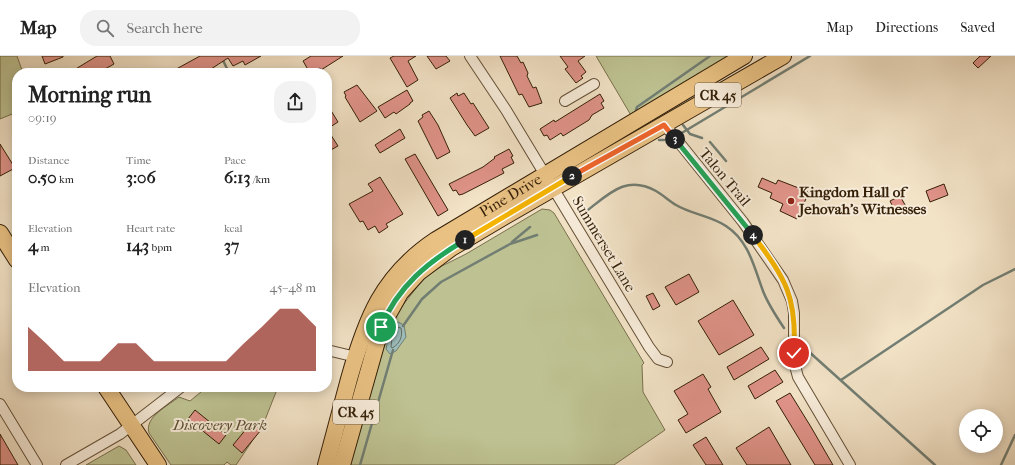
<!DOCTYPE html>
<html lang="en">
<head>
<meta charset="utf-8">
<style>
	body { margin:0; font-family:"IM FELL French Canon",serif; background:#f2f2f2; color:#222; height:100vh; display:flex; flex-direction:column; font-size:15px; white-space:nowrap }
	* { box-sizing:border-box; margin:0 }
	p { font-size:13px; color:#767676 }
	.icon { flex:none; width:22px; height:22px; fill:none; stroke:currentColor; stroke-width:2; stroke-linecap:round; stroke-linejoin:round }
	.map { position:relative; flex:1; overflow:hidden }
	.drawer { position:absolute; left:12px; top:12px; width:320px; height:324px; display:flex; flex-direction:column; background:#fff; border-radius:16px; box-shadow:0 2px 10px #0003 }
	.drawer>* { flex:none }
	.controls { position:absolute; left:959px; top:353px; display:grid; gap:8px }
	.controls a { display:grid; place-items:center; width:44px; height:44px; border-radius:50%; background:#fff; box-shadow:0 2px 10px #0003; font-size:20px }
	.pin { position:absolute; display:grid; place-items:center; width:34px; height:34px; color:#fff; margin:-17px; border:2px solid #fff; border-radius:50%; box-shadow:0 1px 4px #0007 }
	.km { position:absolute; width:20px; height:20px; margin:-10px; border-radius:50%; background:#222; color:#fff; font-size:11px; line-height:20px; text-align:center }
	.round { display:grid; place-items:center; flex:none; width:42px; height:42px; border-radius:16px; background:#f2f2f2 }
	.summary { display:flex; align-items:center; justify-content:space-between; height:68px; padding:0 16px }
	h1 { font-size:22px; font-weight:700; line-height:30px }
	.metrics { display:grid; grid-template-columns:repeat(3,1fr); gap:6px; height:68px; padding:4px 16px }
	.metrics div { display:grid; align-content:center }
	.metrics b { font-size:17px; font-weight:700 }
	.metrics small { font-size:11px; font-weight:400 }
	.metrics p { font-size:11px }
	.chart { height:112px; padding:8px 16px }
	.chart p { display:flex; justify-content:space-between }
	.chart svg { width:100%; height:72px; margin-top:4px; fill:#8f2418; opacity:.7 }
	header { display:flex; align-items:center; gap:24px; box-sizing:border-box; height:56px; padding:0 20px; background:#fff; border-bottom:1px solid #e0e0e0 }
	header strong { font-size:19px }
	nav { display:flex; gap:22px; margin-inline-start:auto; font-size:14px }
	.search { width:280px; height:36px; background:#f2f2f2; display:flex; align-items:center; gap:10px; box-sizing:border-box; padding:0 14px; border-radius:16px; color:#767676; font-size:15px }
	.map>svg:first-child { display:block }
</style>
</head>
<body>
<header>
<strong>Map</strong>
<div class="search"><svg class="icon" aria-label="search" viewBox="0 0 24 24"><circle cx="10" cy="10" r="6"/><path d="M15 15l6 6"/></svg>Search here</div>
<nav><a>Map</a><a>Directions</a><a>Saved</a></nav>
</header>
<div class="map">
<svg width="1015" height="409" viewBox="0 0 1015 409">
	<rect width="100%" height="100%" fill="#f2e2c6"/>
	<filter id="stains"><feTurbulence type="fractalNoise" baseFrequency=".005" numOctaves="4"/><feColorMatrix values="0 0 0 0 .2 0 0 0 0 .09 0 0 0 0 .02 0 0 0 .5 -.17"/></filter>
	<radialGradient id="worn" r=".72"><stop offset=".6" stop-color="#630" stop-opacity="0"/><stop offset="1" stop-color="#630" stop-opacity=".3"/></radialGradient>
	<!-- green -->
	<path fill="#bec292" stroke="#79704c" d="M 0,0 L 17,0 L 23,17 L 17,17 L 17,56 L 0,63 Z
		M 596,0 L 733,0 L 632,61 Z
		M 542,153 L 550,154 L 554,157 L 644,307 L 642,309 L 643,336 L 665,374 L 614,409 L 349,409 L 379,290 L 384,290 L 390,270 L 403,249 L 424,222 L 442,210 L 466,198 Z
		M 207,331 L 278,331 L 263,369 L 236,409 L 231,409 L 227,406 L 224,409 L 171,409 L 149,377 C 144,361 169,349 179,341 L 190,345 Z
		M 119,390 L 126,394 L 136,409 L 86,409 Z"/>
	<!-- water -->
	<path fill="#9cbdbb" stroke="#727e73" d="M 398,266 L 404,269 L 406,281 L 396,295 L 390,298 L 386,293 C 388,283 389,272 398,266 Z"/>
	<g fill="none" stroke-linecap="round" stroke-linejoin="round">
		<!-- shore -->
		<path stroke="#686e61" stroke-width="1" d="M 397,271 L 401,272 C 403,280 400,288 392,292 L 391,291 L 392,282 Z"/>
		<!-- stream -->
		<path stroke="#727e73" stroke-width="2.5" d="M 221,0 L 229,17
			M 636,54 L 637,51 L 710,0
			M 683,69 L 690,78 L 702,82
			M 680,78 L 810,0
			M 659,84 L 664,84
			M 710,86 L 726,105
			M 584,157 C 608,139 625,118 656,135 C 663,139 669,145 676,149 C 691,158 711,160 726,170 C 749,185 754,211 763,235 C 768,248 776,260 784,272
			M 512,186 L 530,171
			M 403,270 L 422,243 L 441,226 L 510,188 L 537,179
			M 807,294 L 935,409
			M 841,324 L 983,229 L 1015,213
			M 360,409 L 393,294
			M 1001,409 L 1015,379"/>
	</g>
	<!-- building -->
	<path fill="#e09389" stroke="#341f07" d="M 42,0 L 63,0 L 63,1 L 45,8 Z
		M 97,0 L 110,0 L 114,8 L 105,13 L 106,15 L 102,17 L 69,17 Z
		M 200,0 L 261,0 L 245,9 L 243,5 L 233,10 L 228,2 L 208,15 L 207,13 L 201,17 L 169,17 Z
		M 311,0 L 343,0 L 321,14 L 320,12 L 310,17 L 303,5 Z
		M 394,0 L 416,0 L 408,5 L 418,24 L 407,31 L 390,2 Z
		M 427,0 L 446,0 L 450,5 L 436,13 Z
		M 500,0 L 517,0 L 521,7 L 523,6 L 528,17 L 527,20 L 533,32 L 536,31 L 542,47 L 529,51 L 522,38 L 519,39 Z
		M 560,0 L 585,0 L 578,5 L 586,16 L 581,20 L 583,22 L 576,27 L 565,13 L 568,11 Z
		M 980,0 L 991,0 L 978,12 L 973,7 Z
		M 357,29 L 377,55 L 360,66 L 345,41 L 346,40 L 344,36 Z
		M 407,34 L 413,45 L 410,47 L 410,48 L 396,58 L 394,56 L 385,62 L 378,51 Z
		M 457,37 L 458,40 L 464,37 L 471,48 L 473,47 L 489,72 L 475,80 L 467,69 L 450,42 Z
		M 600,38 L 604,45 L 601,47 L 604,52 L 592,59 L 589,64 L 563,80 L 561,77 L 550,84 L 547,79 L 544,80 L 540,73 L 554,64 L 555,66 Z
		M 327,48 L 338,66 L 327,73 L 338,90 L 327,96 Z
		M 429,55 L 438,69 L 450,96 L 437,103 L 418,65 L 423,61 L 422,59 Z
		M 400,73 L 405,82 L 380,97 L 375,89 Z
		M 0,88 L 15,112 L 0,120 Z
		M 509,93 L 513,100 L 511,101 L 514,107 L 502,113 L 504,117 L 463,138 L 459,139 L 456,134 L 453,135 L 449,128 L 483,111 L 495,102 L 494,101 Z
		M 415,98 L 448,154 L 438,160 L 405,103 Z
		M 380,121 L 403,158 L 386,168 L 388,171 L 379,177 L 375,170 L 368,174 L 363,165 L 360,166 L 349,148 L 373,135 L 368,128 Z
		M 762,122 L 776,128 L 778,124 L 809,136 L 797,163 L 780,155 L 783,148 L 770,142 L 772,137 L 758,131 Z
		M 944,128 L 948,139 L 930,146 L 926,135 Z
		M 900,140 L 908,154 L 897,159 L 890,145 Z
		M 689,218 L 699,236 L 676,249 L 665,231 Z
		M 653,237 L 660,250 L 653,254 L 646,240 Z
		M 733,244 L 754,279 L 719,299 L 698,265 Z
		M 761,291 L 769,303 L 734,324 L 727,311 Z
		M 775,314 L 783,326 L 755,343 L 748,330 Z
		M 703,318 L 711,331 L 708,333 L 721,356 L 686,377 L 678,364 L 688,358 L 674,335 Z
		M 790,337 L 811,371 L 833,409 L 815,409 L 776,345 Z
		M 195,354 L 226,379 L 219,388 L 188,363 Z
		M 252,366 L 261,374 L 242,397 L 233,389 Z
		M 769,371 L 791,409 L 747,409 L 736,392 Z
		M 0,378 L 18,409 L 0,409 Z
		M 706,381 L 723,409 L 706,409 L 693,389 Z"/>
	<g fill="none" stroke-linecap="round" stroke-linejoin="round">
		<!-- minor casing -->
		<g stroke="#645037" stroke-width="12">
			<path id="minor" d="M 470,0 L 506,54 L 649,291 L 658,303 L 667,306
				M 565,45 L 594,28
				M 665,69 L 743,166 L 783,224 L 792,245 L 794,257 L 794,306 L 798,321 L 850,409
				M 327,294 L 356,301
				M 0,348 L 37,409
				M 66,409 L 120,378 L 181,331"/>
		</g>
		<!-- primary casing -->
		<g stroke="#341f07" stroke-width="18">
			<g id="primary">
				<path d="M 0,177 L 17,204"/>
				<path d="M 106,331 L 158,409"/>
				<path id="s1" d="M 326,409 C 334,380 341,352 349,323 C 366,263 382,220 436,184 L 744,0"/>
				<path d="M 342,409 L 381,271 L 400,237 L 419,216 L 451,192 L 505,160 L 783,0"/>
			</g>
		</g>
		<!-- minor -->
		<use href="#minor" stroke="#f7ecda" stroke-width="10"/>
		<!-- primary -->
		<use href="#primary" stroke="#e9c183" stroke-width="16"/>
	</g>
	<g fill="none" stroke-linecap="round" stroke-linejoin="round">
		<!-- split-1 casing -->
		<g stroke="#fff" stroke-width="8">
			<path id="split-1" d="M 381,271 C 398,230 428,206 465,184"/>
		</g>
		<!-- split-2 casing -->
		<g stroke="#fff" stroke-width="8">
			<path id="split-2" d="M 465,184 L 572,120"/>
		</g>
		<!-- split-3 casing -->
		<g stroke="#fff" stroke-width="8">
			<path id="split-3" d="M 572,120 L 664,69 L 675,83"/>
		</g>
		<!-- split-4 casing -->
		<g stroke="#fff" stroke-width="8">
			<path id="split-4" d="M 675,83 L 753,179"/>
		</g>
		<!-- split-5 casing -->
		<g stroke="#fff" stroke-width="8">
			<path id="split-5" d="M 753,179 C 786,224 797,240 794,297"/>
		</g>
		<!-- split-1 -->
		<use href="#split-1" stroke="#22a559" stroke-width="5"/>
		<!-- split-2 -->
		<use href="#split-2" stroke="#f5b400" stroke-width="5"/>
		<!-- split-3 -->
		<use href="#split-3" stroke="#f0652b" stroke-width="5"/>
		<!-- split-4 -->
		<use href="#split-4" stroke="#22a559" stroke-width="5"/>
		<!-- split-5 -->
		<use href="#split-5" stroke="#f5b400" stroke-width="5"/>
	</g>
	<!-- markers -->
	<circle fill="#8f2418" stroke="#f7ecda" stroke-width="1.5" cx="791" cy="145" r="4"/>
	<g text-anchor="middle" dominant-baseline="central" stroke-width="4" stroke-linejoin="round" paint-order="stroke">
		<!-- shield labels -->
		<g fill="#f7ecda" stroke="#6e5c46" stroke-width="1">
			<rect x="695" y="27" width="46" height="24" rx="3"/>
			<rect x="333" y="344" width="46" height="24" rx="3"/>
		</g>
		<g font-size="14" font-weight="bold" fill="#341f07">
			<text x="718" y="39">CR 45</text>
			<text x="356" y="356">CR 45</text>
		</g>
		<!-- street labels -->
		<g font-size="15" fill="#341f07" stroke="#f7ecda">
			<text transform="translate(725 121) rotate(50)">Talon Trail</text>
			<text stroke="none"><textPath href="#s1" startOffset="344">Pine Drive</textPath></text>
			<text transform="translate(604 188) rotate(59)">Summerset Lane</text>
		</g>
		<!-- poi labels -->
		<g font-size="15" font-weight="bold" fill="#341f07" stroke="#f7ecda" text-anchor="start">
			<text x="799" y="136">Kingdom Hall of<tspan x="799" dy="17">Jehovah's Witnesses</tspan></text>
		</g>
		<!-- park labels -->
		<g font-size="15" font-style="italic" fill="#5d5031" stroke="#f7ecda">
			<text x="220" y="369">Discovery Park</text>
		</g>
	</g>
	<rect width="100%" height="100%" filter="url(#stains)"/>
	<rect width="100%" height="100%" fill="url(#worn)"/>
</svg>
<div class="controls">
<a><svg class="icon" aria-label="locate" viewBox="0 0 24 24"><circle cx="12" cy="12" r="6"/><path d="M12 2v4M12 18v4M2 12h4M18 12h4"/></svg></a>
</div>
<div class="pin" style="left:381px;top:271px;background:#1e9e55"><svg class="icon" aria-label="arrive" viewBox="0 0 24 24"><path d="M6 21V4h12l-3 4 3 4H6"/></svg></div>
<div class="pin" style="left:794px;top:297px;background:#d93025"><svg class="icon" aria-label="check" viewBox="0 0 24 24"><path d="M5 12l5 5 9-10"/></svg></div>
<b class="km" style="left:465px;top:184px">1</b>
<b class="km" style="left:572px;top:120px">2</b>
<b class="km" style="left:675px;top:83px">3</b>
<b class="km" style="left:753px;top:179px">4</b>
<section class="drawer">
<div class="summary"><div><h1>Morning run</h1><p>09:19</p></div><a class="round"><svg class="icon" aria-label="share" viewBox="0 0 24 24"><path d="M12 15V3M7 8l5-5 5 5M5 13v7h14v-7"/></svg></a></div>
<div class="metrics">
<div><p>Distance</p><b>0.50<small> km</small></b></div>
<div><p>Time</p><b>3:06</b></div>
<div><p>Pace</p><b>6:13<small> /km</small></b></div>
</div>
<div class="metrics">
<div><p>Elevation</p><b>4<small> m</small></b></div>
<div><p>Heart rate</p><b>143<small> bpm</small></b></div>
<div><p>kcal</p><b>37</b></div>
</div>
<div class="chart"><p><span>Elevation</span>45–48 m</p>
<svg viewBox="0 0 160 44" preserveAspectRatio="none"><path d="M0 44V17L10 27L20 38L30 38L40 38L50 27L60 27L70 38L80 38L90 38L100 38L110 38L120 27L130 17L140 6L150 6L160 17V44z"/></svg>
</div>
</section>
</div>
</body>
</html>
